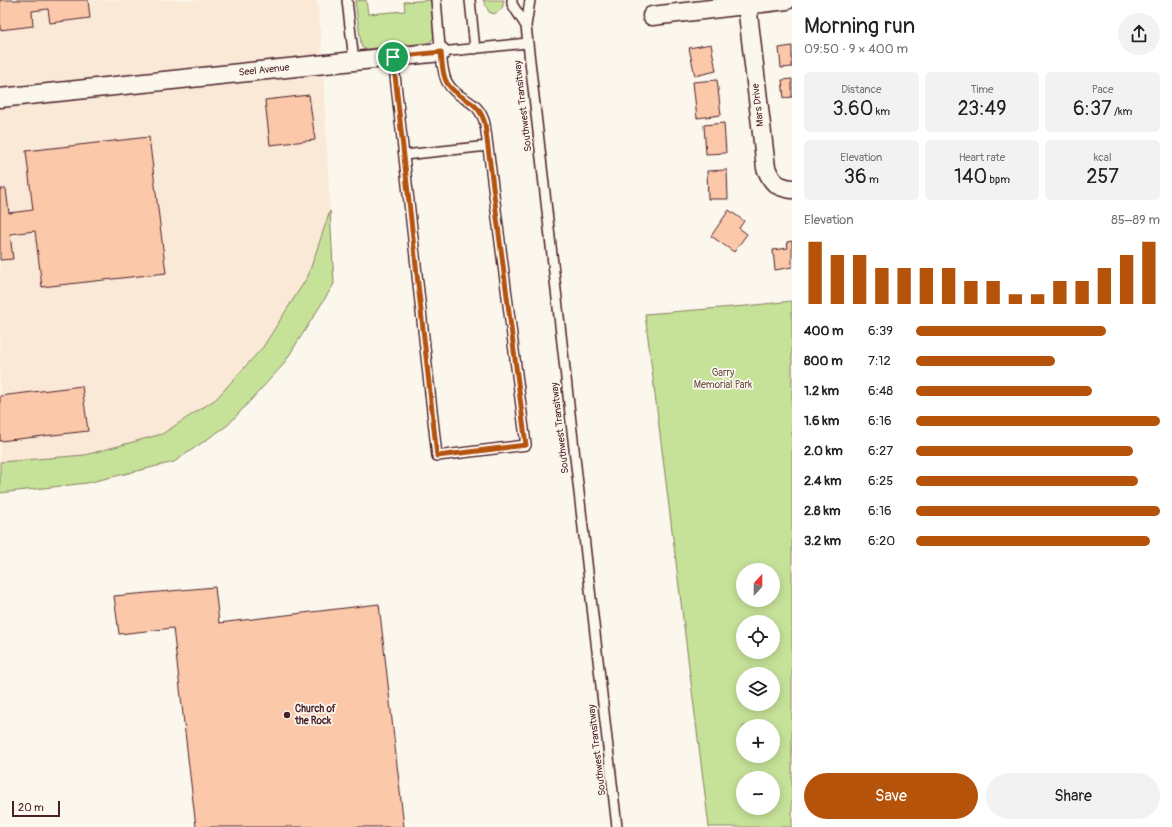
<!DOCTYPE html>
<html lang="en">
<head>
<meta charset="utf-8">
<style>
	body { margin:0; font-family:Pangolin,sans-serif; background:#f2f2f2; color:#202124; height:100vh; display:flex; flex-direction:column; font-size:15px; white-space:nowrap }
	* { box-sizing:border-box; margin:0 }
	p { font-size:13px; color:#757577 }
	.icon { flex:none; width:22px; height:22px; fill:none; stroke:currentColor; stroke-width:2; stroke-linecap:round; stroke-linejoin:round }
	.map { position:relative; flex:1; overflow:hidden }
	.panel { display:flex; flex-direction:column; background:#fff; width:380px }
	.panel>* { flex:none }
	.needle { width:26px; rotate:21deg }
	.tools { position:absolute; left:736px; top:563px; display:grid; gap:8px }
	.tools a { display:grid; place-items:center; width:44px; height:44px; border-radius:50%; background:#fff; box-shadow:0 2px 10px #0003; font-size:20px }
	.scale { position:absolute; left:12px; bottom:10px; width:48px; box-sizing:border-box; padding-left:4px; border:2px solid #4a1f2b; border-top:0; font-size:11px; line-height:14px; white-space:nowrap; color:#4a1f2b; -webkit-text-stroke:3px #fbf7ec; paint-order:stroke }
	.pin { position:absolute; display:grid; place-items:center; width:34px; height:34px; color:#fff; margin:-17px; border:2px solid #fff; border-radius:50%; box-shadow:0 1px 4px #0007 }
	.round { display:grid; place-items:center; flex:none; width:42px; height:42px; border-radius:21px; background:#f2f2f2 }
	.head { display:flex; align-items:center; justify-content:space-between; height:68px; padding:0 12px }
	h1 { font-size:22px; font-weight:600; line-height:30px }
	.figures { display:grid; grid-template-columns:repeat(3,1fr); gap:6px; height:68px; padding:4px 12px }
	.figures div { display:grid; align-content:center; border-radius:6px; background:#f2f2f2; text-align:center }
	.figures b { font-size:20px; font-weight:600 }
	.figures small { font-size:11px; font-weight:400 }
	.figures p { font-size:11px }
	.chart { height:112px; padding:8px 12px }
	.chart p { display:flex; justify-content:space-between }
	.chart svg { width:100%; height:72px; margin-top:4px; stroke:#b45309; stroke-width:6 }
	.cta { display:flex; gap:8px; margin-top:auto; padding:8px 12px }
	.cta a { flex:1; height:46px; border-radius:24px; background:#b45309; color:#fff; font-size:16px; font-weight:600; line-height:46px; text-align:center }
	.cta a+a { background:#f2f2f2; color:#202124 }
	ul { padding:0 12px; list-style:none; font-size:13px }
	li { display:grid; grid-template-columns:64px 48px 1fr; align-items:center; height:30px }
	li i { height:10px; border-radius:5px; background:#b45309 }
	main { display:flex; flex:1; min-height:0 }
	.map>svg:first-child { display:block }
</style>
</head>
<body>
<main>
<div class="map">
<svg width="792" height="827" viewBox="0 0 792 827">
	<rect width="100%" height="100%" fill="#fbf7ec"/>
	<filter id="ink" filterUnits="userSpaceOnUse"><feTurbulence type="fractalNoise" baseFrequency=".025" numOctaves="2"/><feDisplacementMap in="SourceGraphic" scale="8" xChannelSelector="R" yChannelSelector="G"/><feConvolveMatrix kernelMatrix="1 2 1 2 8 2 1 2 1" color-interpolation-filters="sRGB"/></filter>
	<g filter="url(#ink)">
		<!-- built -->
		<path fill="#fbe9d8" d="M 0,0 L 317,0 L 322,46 L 330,211 L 308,276 L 263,347 L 216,399 L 162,434 L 85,455 L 0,462 Z"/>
		<!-- green -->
		<path fill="#c6e299" stroke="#888062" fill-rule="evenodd" d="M 366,0 L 368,14 L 405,11 L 404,2 L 431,0 L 435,36 L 432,40 L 428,43 L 365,49 L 362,47 L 361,43 L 355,1 Z
			M 483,0 L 504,0 L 502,9 L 494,14 L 489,12 Z
			M 330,211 L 334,284 L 283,365 L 228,425 L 174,462 L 87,483 L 0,493 L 0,462 L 85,455 L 162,434 L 216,399 L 263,347 L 308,276 Z
			M 792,301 L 792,827 L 709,827 L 645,314 L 746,306 ZM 743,570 L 773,570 L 773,600 L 743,600 ZM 743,622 L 773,622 L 773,652 L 743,652 ZM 743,674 L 773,674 L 773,704 L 743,704 ZM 743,726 L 773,726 L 773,756 L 743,756 ZM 743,778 L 773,778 L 773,808 L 743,808 Z"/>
		<!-- building -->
		<path fill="#fbc9aa" stroke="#4a1f2b" d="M 0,0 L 88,0 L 90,18 L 50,23 L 48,9 L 32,11 L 33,26 L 0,30 Z
			M 711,44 L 716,71 L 695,76 L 689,48 Z
			M 792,46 L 792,67 L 781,68 L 779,48 Z
			M 792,79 L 792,97 L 784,98 L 782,80 Z
			M 717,80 L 721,115 L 697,118 L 693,82 Z
			M 309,95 L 315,140 L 270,145 L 265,100 Z
			M 724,123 L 726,153 L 706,154 L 704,125 Z
			M 149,137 L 166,273 L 42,287 L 35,231 L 10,234 L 13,259 L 0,260 L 0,189 L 6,189 L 9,213 L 33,210 L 26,151 Z
			M 727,170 L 728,199 L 708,199 L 707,171 Z
			M 729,210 L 744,221 L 739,228 L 747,234 L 734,252 L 711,236 Z
			M 792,241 L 792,267 L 775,270 L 773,250 L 788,248 L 787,242 Z
			M 82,386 L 88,431 L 0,441 L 0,396 Z
			M 215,587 L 219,623 L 379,604 L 404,827 L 196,827 L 173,628 L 119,634 L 114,596 Z"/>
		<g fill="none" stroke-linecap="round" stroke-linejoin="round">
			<!-- lane casing -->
			<g stroke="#4a1f2b" stroke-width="12">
				<path id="lane" d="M 347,0 L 354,61
					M 470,0 L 475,49
					M 512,0 L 512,4 L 526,26
					M 530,0 L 526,26 L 617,827
					M 441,52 L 527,43
					M 393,57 L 437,456 L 526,445 L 485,124 C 478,97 458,102 447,82 C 440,70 438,17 436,0
					M 404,155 L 488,146"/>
			</g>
			<!-- street casing -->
			<g stroke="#4a1f2b" stroke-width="21">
				<path id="street" d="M 747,5 L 766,168 C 772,182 776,187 792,189
					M 652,16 L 787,0
					M 0,98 L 441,52"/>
			</g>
			<!-- lane -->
			<use href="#lane" stroke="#fbf7ec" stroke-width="9"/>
			<!-- street -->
			<use href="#street" stroke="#fbf7ec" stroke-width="18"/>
		</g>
	</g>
	<g fill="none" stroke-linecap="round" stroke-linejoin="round" filter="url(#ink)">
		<!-- route casing -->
		<g stroke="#fff" stroke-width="8">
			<path id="route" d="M 441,52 C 442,61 442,75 447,83 C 459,102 478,97 485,124 L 526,445 L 437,456 L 393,57 Z"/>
		</g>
		<!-- route -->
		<use href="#route" stroke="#b45309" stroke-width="5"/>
	</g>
	<!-- markers -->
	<circle fill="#4a1f2b" stroke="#fbf7ec" stroke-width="1.5" cx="287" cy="715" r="4"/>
	<g text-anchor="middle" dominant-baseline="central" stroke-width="3.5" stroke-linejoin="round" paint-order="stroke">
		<!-- street labels -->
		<g font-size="10" fill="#4a1f2b" stroke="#fbf7ec">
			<text transform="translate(264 70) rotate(-6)">Seel Avenue</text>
			<text transform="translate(758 105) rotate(-97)">Mars Drive</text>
			<text transform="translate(523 106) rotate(-97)">Southwest Transitway</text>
			<text transform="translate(560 428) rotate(-97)">Southwest Transitway</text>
			<text transform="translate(597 750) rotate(-97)">Southwest Transitway</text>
		</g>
		<!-- park labels -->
		<g font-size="10" fill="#695046" stroke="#fbf7ec">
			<text x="723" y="373">Garry<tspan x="723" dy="12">Memorial Park</tspan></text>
		</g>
		<!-- poi labels -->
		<g font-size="10" font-weight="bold" fill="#4a1f2b" stroke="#fbf7ec" text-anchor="start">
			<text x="295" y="709">Church of<tspan x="295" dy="12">the Rock</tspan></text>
		</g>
	</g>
</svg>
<div class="tools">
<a><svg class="needle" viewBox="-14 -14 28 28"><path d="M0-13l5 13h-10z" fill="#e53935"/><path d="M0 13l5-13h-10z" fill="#757577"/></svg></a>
<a><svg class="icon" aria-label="locate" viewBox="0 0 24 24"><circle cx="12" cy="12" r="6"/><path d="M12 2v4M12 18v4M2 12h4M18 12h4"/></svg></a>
<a><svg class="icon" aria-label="layers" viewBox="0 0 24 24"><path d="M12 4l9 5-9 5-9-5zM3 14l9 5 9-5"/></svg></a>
<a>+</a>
<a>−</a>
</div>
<div class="scale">20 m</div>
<div class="pin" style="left:393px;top:57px;background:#1e9e55"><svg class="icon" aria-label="arrive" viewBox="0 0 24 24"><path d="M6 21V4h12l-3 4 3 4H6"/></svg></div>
</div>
<section class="panel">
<div class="head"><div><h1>Morning run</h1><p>09:50 · 9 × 400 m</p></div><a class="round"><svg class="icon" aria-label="share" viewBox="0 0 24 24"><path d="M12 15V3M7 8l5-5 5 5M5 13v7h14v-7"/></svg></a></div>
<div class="figures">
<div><p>Distance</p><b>3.60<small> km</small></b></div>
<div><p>Time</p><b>23:49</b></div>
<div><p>Pace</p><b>6:37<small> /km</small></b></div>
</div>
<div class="figures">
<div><p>Elevation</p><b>36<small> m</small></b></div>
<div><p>Heart rate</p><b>140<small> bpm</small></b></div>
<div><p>kcal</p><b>257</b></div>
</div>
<div class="chart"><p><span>Elevation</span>85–89 m</p>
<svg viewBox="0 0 160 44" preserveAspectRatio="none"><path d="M5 44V6M15 44V14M25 44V14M35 44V22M45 44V22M55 44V22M65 44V22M75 44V30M85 44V30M95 44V38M105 44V38M115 44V30M125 44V30M135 44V22M145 44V14M155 44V6"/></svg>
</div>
<ul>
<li><b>400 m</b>6:39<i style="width:78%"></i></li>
<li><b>800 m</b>7:12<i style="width:57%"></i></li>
<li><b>1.2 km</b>6:48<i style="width:72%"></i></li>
<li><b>1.6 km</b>6:16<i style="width:100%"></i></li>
<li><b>2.0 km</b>6:27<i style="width:89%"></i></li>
<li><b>2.4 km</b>6:25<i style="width:91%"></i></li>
<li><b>2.8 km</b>6:16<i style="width:100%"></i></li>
<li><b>3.2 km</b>6:20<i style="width:96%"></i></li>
</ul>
<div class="cta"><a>Save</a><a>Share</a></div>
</section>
</main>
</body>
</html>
